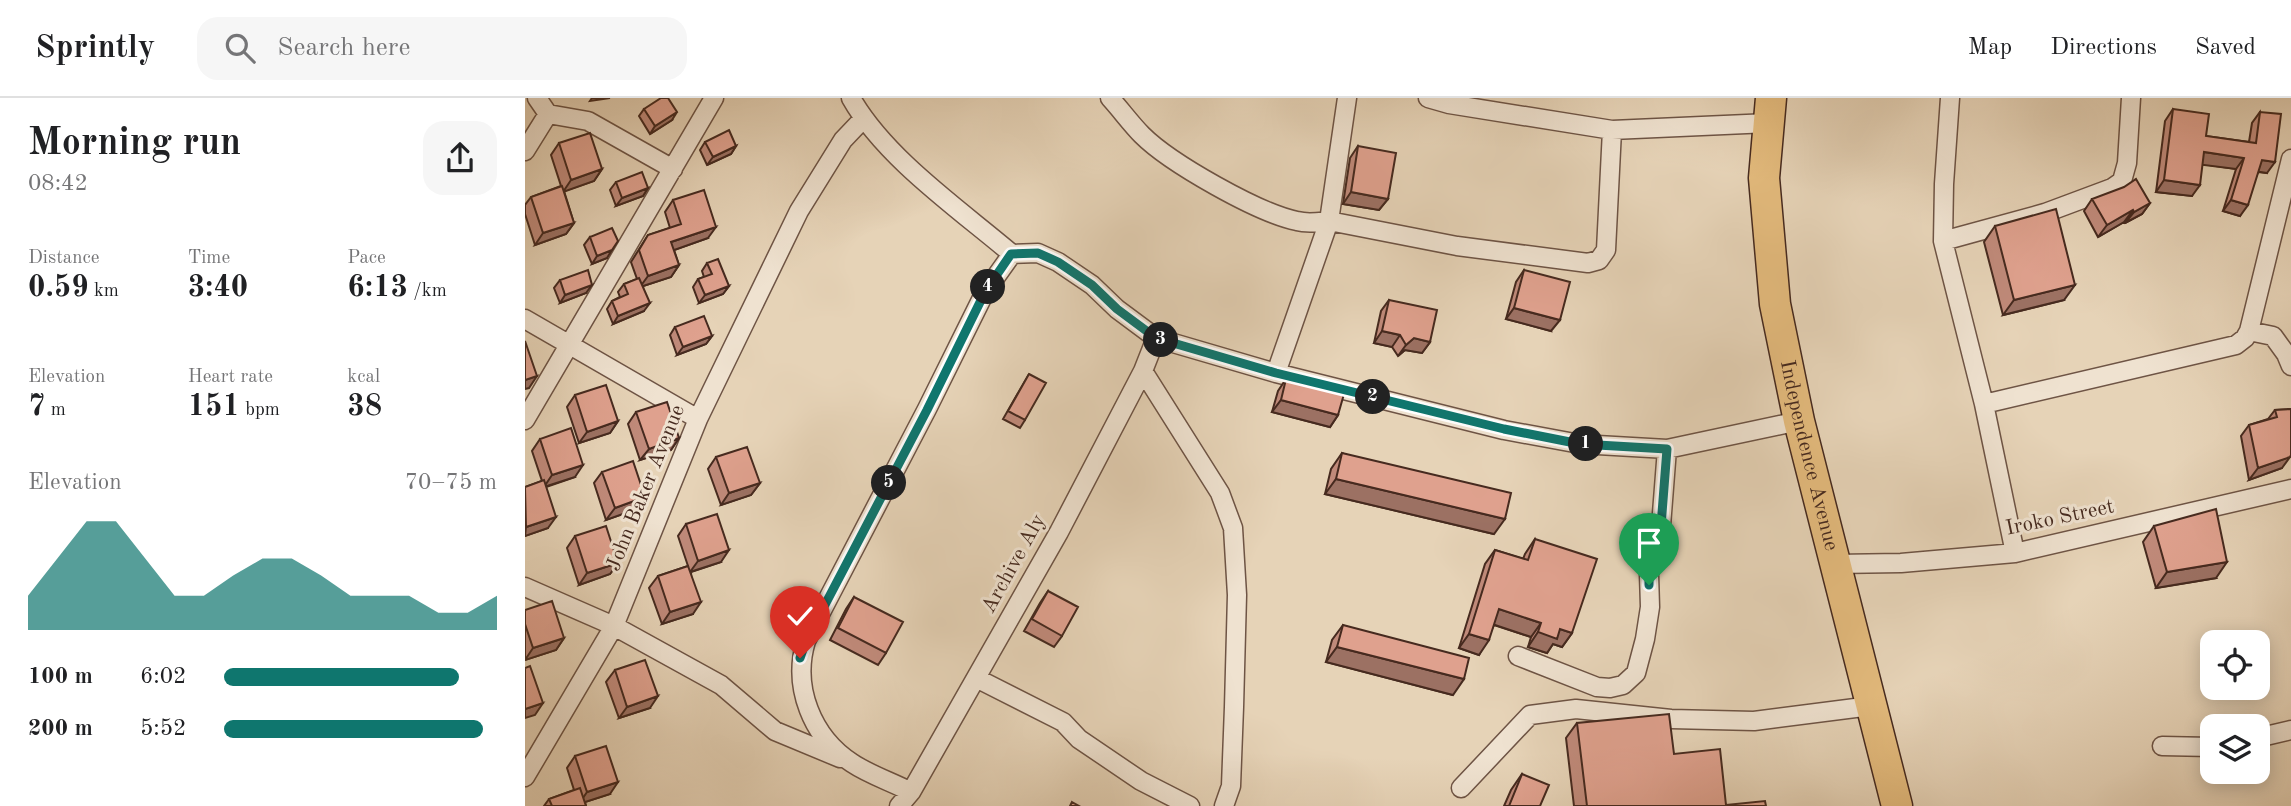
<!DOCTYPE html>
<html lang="en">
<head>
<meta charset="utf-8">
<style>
	body { margin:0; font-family:"Old Standard TT",serif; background:#f6f6f6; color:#202124; height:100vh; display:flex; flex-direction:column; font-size:26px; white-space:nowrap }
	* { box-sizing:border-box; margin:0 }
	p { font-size:23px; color:#757577 }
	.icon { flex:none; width:38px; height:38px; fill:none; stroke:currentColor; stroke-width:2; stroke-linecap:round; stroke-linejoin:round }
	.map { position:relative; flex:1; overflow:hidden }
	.drawer { display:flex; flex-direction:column; background:#fff; width:525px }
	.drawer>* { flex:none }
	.tools { position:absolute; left:1675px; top:532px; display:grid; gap:14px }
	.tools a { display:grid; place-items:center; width:70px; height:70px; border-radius:14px; background:#fff; box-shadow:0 4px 18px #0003; font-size:35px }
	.pin { position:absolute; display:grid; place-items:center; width:60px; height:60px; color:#fff; margin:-72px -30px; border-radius:50% 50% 50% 0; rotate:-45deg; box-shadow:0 0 7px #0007 }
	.pin .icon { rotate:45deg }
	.km { position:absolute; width:35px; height:35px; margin:-18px; border-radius:50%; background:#222; color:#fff; font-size:19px; line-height:35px; text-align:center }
	.round { display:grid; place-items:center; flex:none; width:74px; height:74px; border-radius:21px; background:#f6f6f6 }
	.overview { display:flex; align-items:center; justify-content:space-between; height:119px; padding:0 28px }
	h1 { font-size:38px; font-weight:600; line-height:52px }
	.stats { display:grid; grid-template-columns:repeat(3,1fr); gap:10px; height:119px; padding:7px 28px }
	.stats div { display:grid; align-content:center }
	.stats b { font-size:30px; font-weight:600 }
	.stats small { font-size:19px; font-weight:400 }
	.stats p { font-size:19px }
	.chart { height:196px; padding:14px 28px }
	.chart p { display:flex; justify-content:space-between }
	.chart svg { width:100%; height:126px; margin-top:7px; fill:#0f766e; opacity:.7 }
	ul { padding:0 28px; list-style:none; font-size:23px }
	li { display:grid; grid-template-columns:112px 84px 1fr; align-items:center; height:52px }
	li i { height:18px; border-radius:9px; background:#0f766e }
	header { display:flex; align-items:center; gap:42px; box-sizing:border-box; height:98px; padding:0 35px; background:#fff; border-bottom:2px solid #e0e0e0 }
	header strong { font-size:33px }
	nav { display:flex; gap:38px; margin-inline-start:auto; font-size:24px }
	.search { width:490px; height:63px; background:#f6f6f6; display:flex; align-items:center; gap:18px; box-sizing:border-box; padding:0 24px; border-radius:21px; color:#757577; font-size:26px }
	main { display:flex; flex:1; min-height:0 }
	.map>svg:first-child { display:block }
</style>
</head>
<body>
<header>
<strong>Sprintly</strong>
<div class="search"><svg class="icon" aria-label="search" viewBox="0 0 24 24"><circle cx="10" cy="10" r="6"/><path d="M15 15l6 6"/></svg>Search here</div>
<nav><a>Map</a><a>Directions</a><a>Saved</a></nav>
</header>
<main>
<section class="drawer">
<div class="overview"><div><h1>Morning run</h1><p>08:42</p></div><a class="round"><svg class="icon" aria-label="share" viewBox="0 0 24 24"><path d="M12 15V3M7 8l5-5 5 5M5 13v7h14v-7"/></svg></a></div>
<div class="stats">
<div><p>Distance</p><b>0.59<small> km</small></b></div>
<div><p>Time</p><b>3:40</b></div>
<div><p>Pace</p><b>6:13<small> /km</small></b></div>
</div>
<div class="stats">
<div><p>Elevation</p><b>7<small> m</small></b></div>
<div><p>Heart rate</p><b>151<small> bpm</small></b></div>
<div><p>kcal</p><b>38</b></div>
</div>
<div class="chart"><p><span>Elevation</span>70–75 m</p>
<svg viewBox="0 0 160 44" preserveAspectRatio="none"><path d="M0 44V32L10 19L20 6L30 6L40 19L50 32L60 32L70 25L80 19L90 19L100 25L110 32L120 32L130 32L140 38L150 38L160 32V44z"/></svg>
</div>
<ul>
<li><b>100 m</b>6:02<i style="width:86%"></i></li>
<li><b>200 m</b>5:52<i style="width:95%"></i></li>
</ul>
</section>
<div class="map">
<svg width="1766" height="708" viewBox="0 0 1766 708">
	<rect width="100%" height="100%" fill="#e6d3b7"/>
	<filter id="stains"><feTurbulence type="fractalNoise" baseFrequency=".00286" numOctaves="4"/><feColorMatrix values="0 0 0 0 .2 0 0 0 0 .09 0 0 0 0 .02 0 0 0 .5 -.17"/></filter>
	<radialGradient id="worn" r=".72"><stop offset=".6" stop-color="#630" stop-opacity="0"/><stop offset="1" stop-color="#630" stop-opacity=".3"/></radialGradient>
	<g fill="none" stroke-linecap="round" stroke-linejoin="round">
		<!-- minor casing -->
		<g stroke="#6e5445" stroke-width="21">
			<path id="minor" d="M 12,0 L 23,16 L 63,23 L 148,71
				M 326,0 C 360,60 434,111 487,156 L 513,155 L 533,164 L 567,187 L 592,211 L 631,240 L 751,275 L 979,332 L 1055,346 L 1142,351 L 1274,323
				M 585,0 C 596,12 606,26 617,37 C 645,65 733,115 772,123 C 783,126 793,124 804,123 L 932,148 L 1063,165 L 1074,162 L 1081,152 L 1087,32
				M 903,0 L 924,6 L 1087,32 L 1244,25
				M 1425,0 L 1419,86 L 1418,143 L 1459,306 L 1490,455
				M 0,53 L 23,16
				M 1418,143 L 1520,115 L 1587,90 L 1597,83 L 1602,65 L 1606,0
				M 0,221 L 173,321
				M 1724,233 L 1748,238 L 1761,256 L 1766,268
				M 618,273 L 695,395 L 708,430 L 712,497 L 709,609 L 706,688 L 699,708
				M 751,275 L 804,123 L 822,0
				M 1459,306 L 1711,247 L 1720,240 L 1724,233 L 1766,61
				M 0,322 L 189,0
				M 1310,466 L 1376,465 L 1490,455 L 1766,391
				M 0,489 L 89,528 L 196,587 L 250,633 L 315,660
				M 993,558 L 1072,589 L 1085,590 L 1098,587 L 1111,575 L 1120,541 L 1125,509 L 1124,476 L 1136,428 L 1142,351
				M 451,580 L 538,624 L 554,641 L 616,683 L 665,708
				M 1732,640 L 1766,632
				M 1637,648 L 1687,649
				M 0,679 L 89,528 L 173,321 L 274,113 L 318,42 L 338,21
				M 936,690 L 1005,617 L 1051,611 L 1146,621 L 1229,623 L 1346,608
				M 386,694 C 367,684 345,677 327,665 C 287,639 267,589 281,543 L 402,311 L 460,194 L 487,156
				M 374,708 L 386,694 L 534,434 L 618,273 L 631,240"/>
		</g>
		<!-- trunk casing -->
		<g stroke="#462a1f" stroke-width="33">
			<g id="trunk">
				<path id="s1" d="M 1246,0 L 1239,80 L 1250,206 L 1274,323 L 1372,708"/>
			</g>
		</g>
		<!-- minor -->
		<use href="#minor" stroke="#efe2d0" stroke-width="18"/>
		<!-- trunk -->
		<use href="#trunk" stroke="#e3ba7c" stroke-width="30"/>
	</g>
	<!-- wall -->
	<path fill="#c08a7a" stroke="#462a1f" stroke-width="2" d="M 119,11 L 147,22 L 125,36 L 114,18 Z
		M 1648,11 L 1681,38 L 1724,44 L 1727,25 L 1735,14 L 1742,75 L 1733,74 L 1715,118 L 1698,113 L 1711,71 L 1677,66 L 1667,98 L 1631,94 L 1640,23 Z
		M 180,44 L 211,48 L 206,56 L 182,67 L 175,52 Z
		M 34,45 L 77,71 L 69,83 L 39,93 L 49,125 L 41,136 L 10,147 L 0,116 L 0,107 L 6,99 L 36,88 L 26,57 Z
		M 833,48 L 863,101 L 854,112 L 818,106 L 825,60 Z
		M 91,84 L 123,90 L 118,98 L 91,108 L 85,92 Z
		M 1567,101 L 1625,105 L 1617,116 L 1600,125 L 1599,124 L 1573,139 L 1559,113 Z
		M 148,102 L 183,140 L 149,152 L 154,167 L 146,179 L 118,188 L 119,213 L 88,226 L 82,211 L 87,203 L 95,199 L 93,194 L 99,186 L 112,181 L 106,164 L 123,137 L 145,130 L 140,114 Z
		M 1470,128 L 1539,202 L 1478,217 L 1459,144 Z
		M 65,139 L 82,160 L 67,166 L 59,147 Z
		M 182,165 L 204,188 L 198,196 L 174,205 L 168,189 L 173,181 L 179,179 L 177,173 Z
		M 999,172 L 1026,233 L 981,221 L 991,184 Z
		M 35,182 L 61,195 L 35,205 L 29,190 Z
		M 864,202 L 905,244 L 897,255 L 880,252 L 873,258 L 867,249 L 849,245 L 856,213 Z
		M 150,229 L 187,238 L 181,246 L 152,257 L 145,237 Z
		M 504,276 L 500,322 L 495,330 L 478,321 Z
		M 761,281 L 813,317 L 805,329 L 747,314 L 753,293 Z
		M 50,297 L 93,323 L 85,335 L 54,345 L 42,309 Z
		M 1766,311 L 1757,370 L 1724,382 L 1716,338 L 1724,327 L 1743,321 L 1750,312 Z
		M 111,314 L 154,340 L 146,352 L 115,362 L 103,326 Z
		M 15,341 L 50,379 L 21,389 L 23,430 L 0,438 L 0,389 L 17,383 L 7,353 Z
		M 817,355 L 969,436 L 800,396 L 806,371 Z
		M 191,359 L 235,385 L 226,397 L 196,407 L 183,371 Z
		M 77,374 L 112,411 L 81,422 L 69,385 Z
		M 161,426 L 196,464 L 166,474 L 168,516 L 137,526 L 124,490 L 133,478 L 163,468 L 153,438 Z
		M 1629,428 L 1691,480 L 1631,490 L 1618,444 Z
		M 50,438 L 93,465 L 85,476 L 54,487 L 42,450 Z
		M 1010,441 L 1047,535 L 1037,549 L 1028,546 L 1022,555 L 1003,549 L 1006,539 L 969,527 L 954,557 L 934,550 L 960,466 L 970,452 L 998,461 L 1000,456 Z
		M 523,493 L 537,538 L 529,549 L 499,533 L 515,505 Z
		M 329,499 L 361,555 L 353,567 L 305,542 L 321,511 Z
		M 0,512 L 39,540 L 31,552 L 0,562 Z
		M 818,527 L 928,597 L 801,564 L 807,542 Z
		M 90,572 L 125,610 L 94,620 L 81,584 Z
		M 1052,625 L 1149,656 L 1201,707 L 1241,708 L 1049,708 L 1041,640 Z
		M 50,658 L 85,696 L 60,704 L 61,708 L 19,708 L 24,701 L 49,692 L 42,670 Z
		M 997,676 L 1015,708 L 979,708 L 986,692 Z"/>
	<!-- shaded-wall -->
	<path fill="#9c7163" stroke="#462a1f" stroke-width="2" d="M 67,0 L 85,0 L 65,3 Z
		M 152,14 L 147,22 L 125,36 L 130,28 Z
		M 211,48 L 206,56 L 182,67 L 188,59 Z
		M 1679,54 L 1719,60 L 1711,71 L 1671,66 Z
		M 1737,62 L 1750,64 L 1742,75 L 1729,73 Z
		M 77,71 L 69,83 L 38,94 L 46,82 Z
		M 1639,82 L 1675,87 L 1667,98 L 1631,94 Z
		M 123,90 L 118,98 L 91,108 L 97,100 Z
		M 826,94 L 863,101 L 854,112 L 818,106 Z
		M 1706,102 L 1723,107 L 1715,118 L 1698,113 Z
		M 1625,105 L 1617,116 L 1600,125 L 1609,114 Z
		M 1608,112 L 1599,124 L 1573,139 L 1582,127 Z
		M 49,125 L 41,136 L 10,147 L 18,135 Z
		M 191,129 L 183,140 L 138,156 L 146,144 Z
		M 87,152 L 82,160 L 67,166 L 72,158 Z
		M 154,167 L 146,179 L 115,189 L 123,178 Z
		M 67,187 L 61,195 L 35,205 L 40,197 Z
		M 1550,187 L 1539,202 L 1478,217 L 1489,202 Z
		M 204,188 L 198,196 L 174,205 L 180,197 Z
		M 125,205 L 119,213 L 88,226 L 93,218 Z
		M 989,210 L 1035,222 L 1026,233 L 981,221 Z
		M 857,233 L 875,237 L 867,249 L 849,245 Z
		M 187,238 L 181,246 L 152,257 L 158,249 Z
		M 889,240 L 905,244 L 897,255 L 880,252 L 873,258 L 881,247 Z
		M 12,278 L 4,290 L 0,291 L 0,282 Z
		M 756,302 L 813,317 L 805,329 L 747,314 Z
		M 93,323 L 85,335 L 54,345 L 62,334 Z
		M 154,340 L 146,352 L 115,362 L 124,351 Z
		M 1765,359 L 1757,370 L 1724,382 L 1733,370 Z
		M 58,367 L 50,379 L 19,389 L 27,377 Z
		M 811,381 L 980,421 L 969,436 L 800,396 Z
		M 235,385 L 226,397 L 196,407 L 204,395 Z
		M 120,399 L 112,411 L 81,422 L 90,410 Z
		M 31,419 L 23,430 L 0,438 L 1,429 Z
		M 204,452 L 196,464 L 165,474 L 173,463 Z
		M 1702,464 L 1691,480 L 1631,490 L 1642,474 Z
		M 93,465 L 85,476 L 54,487 L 62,475 Z
		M 176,504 L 168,516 L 137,526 L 145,514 Z
		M 974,511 L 1016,525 L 1006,539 L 964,525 Z
		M 1035,531 L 1047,535 L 1037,549 L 1028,546 L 1022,555 L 1003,549 L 1013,534 Z
		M 944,536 L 964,542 L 954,557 L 934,550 Z
		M 39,540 L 31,552 L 0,562 L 8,550 Z
		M 812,549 L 939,581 L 928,597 L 801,564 Z
		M 133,598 L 125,610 L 94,620 L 102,609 Z
		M 18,605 L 10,617 L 0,620 L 0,611 Z
		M 93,684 L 85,696 L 54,706 L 62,694 Z"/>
	<!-- building -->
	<path fill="#dfa18e" stroke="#462a1f" stroke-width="2" d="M 136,0 L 143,0 L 152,14 L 130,28 L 119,11 Z
		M 1648,11 L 1684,16 L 1681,38 L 1731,45 L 1735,14 L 1756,16 L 1750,64 L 1737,62 L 1723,107 L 1706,102 L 1719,60 L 1679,54 L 1675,87 L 1639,82 Z
		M 204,32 L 211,48 L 188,59 L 180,44 Z
		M 65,35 L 77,71 L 46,82 L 34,45 Z
		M 833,48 L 871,55 L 863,101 L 826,94 Z
		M 117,74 L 123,90 L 97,100 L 91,84 Z
		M 1611,81 L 1625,105 L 1609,114 L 1608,112 L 1582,127 L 1567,101 L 1599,89 Z
		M 37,88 L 49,125 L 18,135 L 6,99 Z
		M 179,92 L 191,129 L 146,144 L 154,167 L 123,178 L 114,152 L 123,137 L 156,126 L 148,102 Z
		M 1531,111 L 1550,187 L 1489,202 L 1470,128 Z
		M 87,130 L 93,143 L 87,152 L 72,158 L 65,139 Z
		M 193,161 L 204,188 L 180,197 L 173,181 L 187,176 L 182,165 Z
		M 63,172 L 67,187 L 40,197 L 35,182 Z
		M 999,172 L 1045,184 L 1035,222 L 989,210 Z
		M 114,180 L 125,205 L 93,218 L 87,203 L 103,196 L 99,186 Z
		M 864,202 L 912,212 L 905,244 L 889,240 L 881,247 L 875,237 L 857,233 Z
		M 179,218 L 187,238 L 158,249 L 150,229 Z
		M 0,243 L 12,278 L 0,282 Z
		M 504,276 L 521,285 L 500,322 L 483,313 Z
		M 761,281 L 819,296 L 813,317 L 756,302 Z
		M 81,287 L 93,323 L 62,334 L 50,297 Z
		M 142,304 L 154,340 L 124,351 L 111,314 Z
		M 1766,311 L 1766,357 L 1765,359 L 1733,370 L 1724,327 L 1752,319 L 1750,312 Z
		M 46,330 L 58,367 L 27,377 L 15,341 Z
		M 222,349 L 235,385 L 204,395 L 191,359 Z
		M 817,355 L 986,395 L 980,421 L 811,381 Z
		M 108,363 L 120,399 L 90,410 L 77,374 Z
		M 19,382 L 31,419 L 1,429 L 0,389 Z
		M 1691,411 L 1702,464 L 1642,474 L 1629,428 Z
		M 192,416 L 204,452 L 173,463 L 161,426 Z
		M 81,428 L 93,465 L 62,475 L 50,438 Z
		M 1010,441 L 1072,461 L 1047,535 L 1035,531 L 1032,541 L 1013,534 L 1016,525 L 974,511 L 964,542 L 944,536 L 970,452 L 1003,462 Z
		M 163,468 L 176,504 L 145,514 L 133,478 Z
		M 523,493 L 553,509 L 537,538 L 507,521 Z
		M 329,499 L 378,524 L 361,555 L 313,530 Z
		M 27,503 L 39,540 L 8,550 L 0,526 L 0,512 Z
		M 818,527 L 944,560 L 939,581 L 812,549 Z
		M 120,562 L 133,598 L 102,609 L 90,572 Z
		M 5,568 L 18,605 L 0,611 L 0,570 Z
		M 1144,616 L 1149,656 L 1195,651 L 1201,707 L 1240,703 L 1241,708 L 1062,708 L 1052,625 Z
		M 81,648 L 93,684 L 62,694 L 50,658 Z
		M 997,676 L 1024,687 L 1015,708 L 984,708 Z
		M 55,690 L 61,708 L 27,708 L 24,701 Z
		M 547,704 L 554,708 L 545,708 Z"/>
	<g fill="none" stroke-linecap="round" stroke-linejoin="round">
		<!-- route casing -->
		<g stroke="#fff" stroke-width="14">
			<path id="route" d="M 275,560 L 281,543 L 402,312 L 460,194 L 486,156 L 513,155 L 533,164 L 567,187 L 592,211 L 631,240 L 751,275 L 979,331 L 1055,346 L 1142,351 L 1136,428 L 1124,476 L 1124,487"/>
		</g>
		<!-- route -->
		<use href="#route" stroke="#0f766e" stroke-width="9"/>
	</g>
	<g text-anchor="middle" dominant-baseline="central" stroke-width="6" stroke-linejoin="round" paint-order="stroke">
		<!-- street labels -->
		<g font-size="21" fill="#462a1f" stroke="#efe2d0">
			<text stroke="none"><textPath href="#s1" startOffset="362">Independence Avenue</textPath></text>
			<text transform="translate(121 390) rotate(-68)">John Baker Avenue</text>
			<text transform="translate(1535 420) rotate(-12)">Iroko Street</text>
			<text transform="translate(489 466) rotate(-61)">Archive Aly</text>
		</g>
	</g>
	<rect width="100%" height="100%" filter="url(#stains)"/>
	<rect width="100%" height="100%" fill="url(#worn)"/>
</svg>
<div class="tools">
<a><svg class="icon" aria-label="locate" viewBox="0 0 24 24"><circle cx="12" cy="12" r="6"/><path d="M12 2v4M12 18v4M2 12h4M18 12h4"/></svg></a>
<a><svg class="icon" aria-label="layers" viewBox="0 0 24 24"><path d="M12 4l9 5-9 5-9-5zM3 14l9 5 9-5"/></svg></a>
</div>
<div class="pin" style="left:1124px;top:487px;background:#1e9e55"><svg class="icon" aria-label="arrive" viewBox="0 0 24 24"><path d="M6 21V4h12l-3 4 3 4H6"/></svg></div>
<div class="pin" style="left:275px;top:560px;background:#d93025"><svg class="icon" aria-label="check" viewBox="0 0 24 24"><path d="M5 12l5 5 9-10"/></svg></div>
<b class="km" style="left:1061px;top:346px">1</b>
<b class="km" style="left:848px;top:299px">2</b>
<b class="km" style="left:636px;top:242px">3</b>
<b class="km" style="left:463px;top:189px">4</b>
<b class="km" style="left:364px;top:385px">5</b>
</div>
</main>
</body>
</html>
